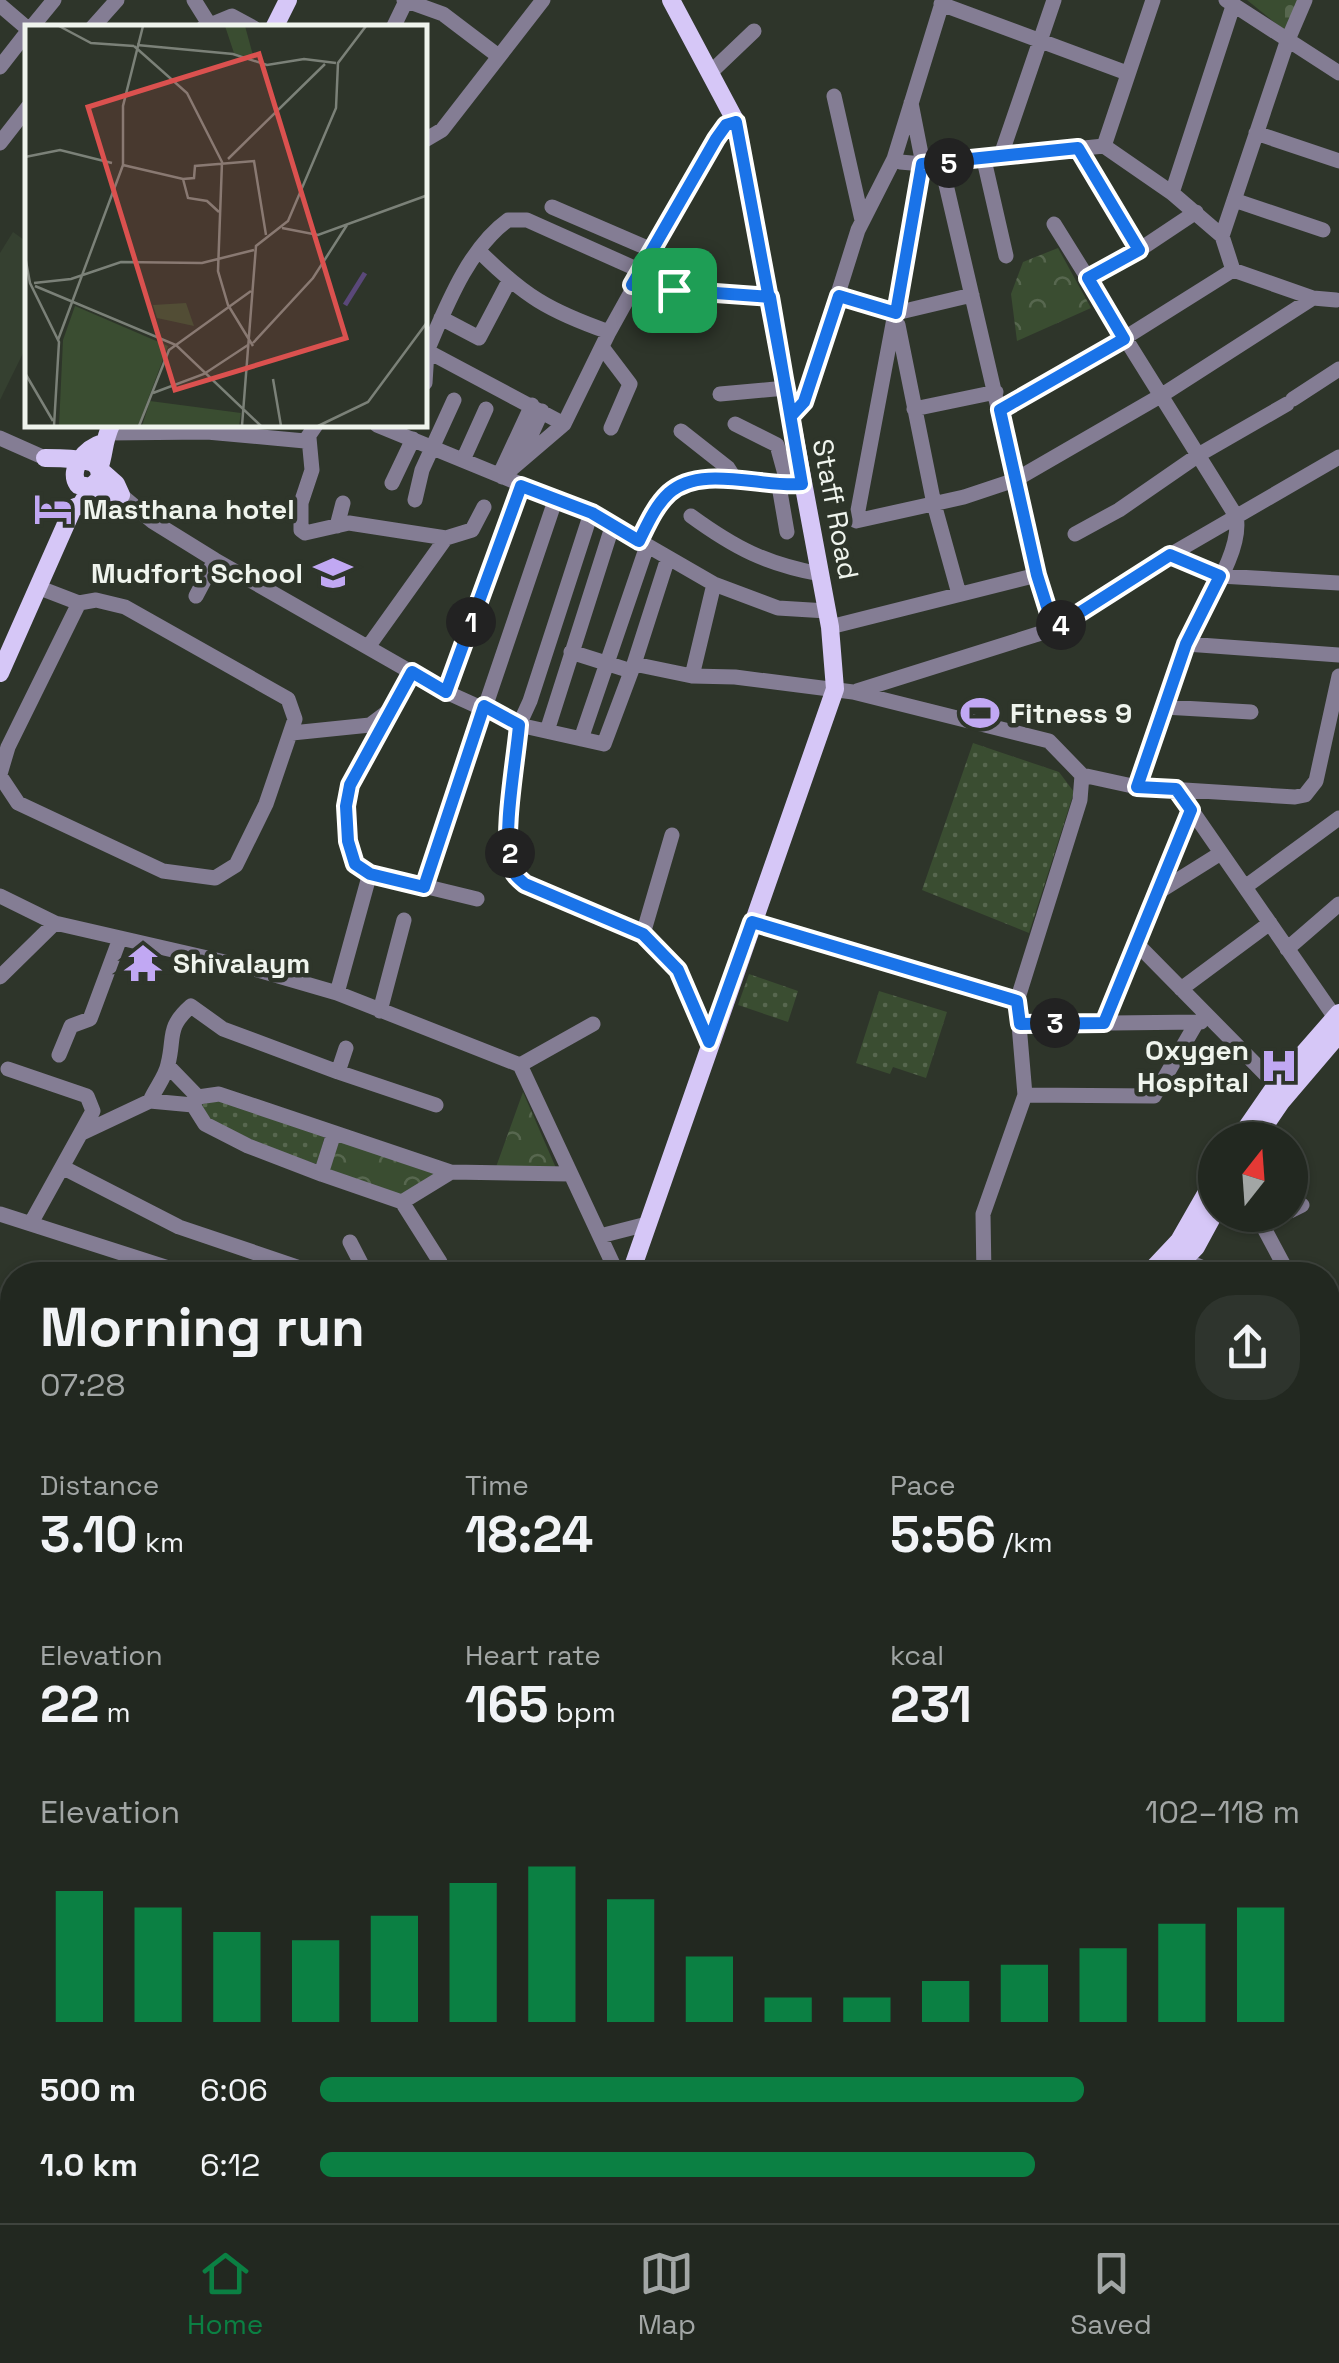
<!DOCTYPE html>
<html lang="en">
<head>
<meta charset="utf-8">
<style>
	body { margin:0; font-family:"Space Grotesk",sans-serif; background:#2e342d; color:#f1f3f6; height:100vh; display:flex; flex-direction:column; font-size:38px; white-space:nowrap }
	* { box-sizing:border-box; margin:0 }
	p { font-size:32px; color:#a2a6a5 }
	.icon { flex:none; width:55px; height:55px; fill:none; stroke:currentColor; stroke-width:2; stroke-linecap:round; stroke-linejoin:round }
	.map { position:relative; flex:1; overflow:hidden }
	.side { position:absolute; left:0px; top:1262px; width:1340px; height:962px; display:flex; flex-direction:column; background:#222820; border-radius:40px 40px 0 0; box-shadow:0 2px 8px #0004,0 0 0 2px #3f443e }
	.side>* { flex:none }
	.needle { width:65px; rotate:17deg }
	.buttons { position:absolute; left:1198px; top:1122px; display:grid; gap:20px }
	.buttons a { display:grid; place-items:center; width:110px; height:110px; border-radius:50%; background:#222820; box-shadow:0 2px 8px #0004,0 0 0 2px #3f443e; font-size:50px }
	.pin { position:absolute; display:grid; place-items:center; width:85px; height:85px; color:#fff; margin:-42px; border-radius:20px; box-shadow:0 5px 15px #0006 }
	.km { position:absolute; width:50px; height:50px; margin:-25px; border-radius:50%; background:#222; color:#fff; font-size:28px; line-height:50px; text-align:center }
	.round { display:grid; place-items:center; flex:none; width:105px; height:105px; border-radius:40px; background:#2e342d }
	.headline { display:flex; align-items:center; justify-content:space-between; height:170px; padding:0 40px }
	h1 { font-size:55px; font-weight:800; line-height:75px }
	.figures { display:grid; grid-template-columns:repeat(3,1fr); gap:15px; height:170px; padding:10px 40px }
	.figures div { display:grid; align-content:center }
	.figures b { font-size:50px; font-weight:800 }
	.figures small { font-size:28px; font-weight:400 }
	.figures p { font-size:28px }
	.chart { height:280px; padding:20px 40px }
	.chart p { display:flex; justify-content:space-between }
	.chart svg { width:100%; height:180px; margin-top:10px; stroke:#0b8043; stroke-width:6 }
	ul { padding:0 40px; list-style:none; font-size:32px }
	li { display:grid; grid-template-columns:160px 120px 1fr; align-items:center; height:75px }
	li i { height:25px; border-radius:12px; background:#0b8043 }
	.tab-bar { display:flex; justify-content:space-around; align-items:center; height:140px; border-top:2px solid #3f443e; background:#222820; font-size:28px; color:#a2a6a5 }
	.tab-bar a { display:grid; justify-items:center; gap:5px }
	.tab-bar .on { color:#0b8043 }
	.map>svg:first-child { display:block }
</style>
</head>
<body>
<div class="map">
<svg width="1339" height="2223" viewBox="0 0 1339 2223">
	<defs>
		<pattern id="grass-dots" width="8" height="8" patternUnits="userSpaceOnUse" patternTransform="scale(2.5)"><rect width="8" height="8" fill="#3a4d31"/><path d="M2 2h.1M6 6h.1" fill="none" stroke="#57674f" stroke-width="1.8" stroke-linecap="round"/></pattern>
		<pattern id="cemetery-stones" width="16" height="16" patternUnits="userSpaceOnUse" patternTransform="scale(2.5)"><rect width="16" height="16" fill="#3a4d31"/><path d="M2 7V4a2 2 0 0 1 4 0v3zM10 15v-3a2 2 0 0 1 4 0v3z" fill="#57674f"/></pattern>
		<pattern id="park-crowns" width="20" height="18" patternUnits="userSpaceOnUse" patternTransform="scale(2.5)"><rect width="20" height="18" fill="#3a4d31"/><path d="M2 6a3 3 0 1 1 6 0M12 15a3 3 0 1 1 6 0" fill="none" stroke="#57674f"/></pattern>
		<pattern id="garden-furrows" width="10" height="10" patternUnits="userSpaceOnUse" patternTransform="scale(2.5)"><rect width="10" height="10" fill="#3a4d31"/><path d="M-1 1l2-2M0 10L10 0M9 11l2-2" fill="none" stroke="#57674f"/></pattern>
	</defs>
	<rect width="100%" height="100%" fill="#2e352a"/>
	<!-- built -->
	<path fill="#354030" d="M 13,232 L 27,242 L 27,345 L 0,400 L 0,253 Z
		M 12,2197 L 12,2212 L 244,2212 L 249,2223 L 0,2223 L 0,2198 Z"/>
	<!-- grass -->
	<path fill="url(#grass-dots)" d="M 973,743 L 1059,772 L 1074,792 L 1029,933 L 922,890 Z
		M 749,974 L 798,991 L 788,1022 L 738,1005 Z
		M 879,991 L 947,1012 L 926,1078 L 893,1067 L 890,1074 L 856,1063 Z
		M 218,1100 L 325,1135 L 317,1164 L 252,1144 L 205,1119 L 200,1105 Z"/>
	<!-- cemetery -->
	<path fill="url(#cemetery-stones)" d="M 1247,0 L 1300,0 L 1284,30 Z"/>
	<!-- park -->
	<path fill="url(#park-crowns)" d="M 1058,248 L 1091,308 L 1017,341 L 1011,294 L 1023,262 Z
		M 523,1092 L 556,1168 L 496,1167 Z
		M 338,1140 L 442,1174 L 401,1196 L 328,1169 Z
		M 0,1828 L 12,1840 L 12,1937 L 0,1952 Z"/>
	<!-- garden -->
	<path fill="url(#garden-furrows)" d="M 0,2038 L 12,2047 L 12,2111 L 0,2097 Z"/>
	<g fill="none" stroke-linecap="round" stroke-linejoin="round">
		<!-- minor -->
		<path stroke="#847d94" stroke-width="15" d="M 194,0 L 209,24
			M 404,0 L 443,14 L 497,55
			M 1226,0 L 1339,73
			M 1305,0 L 1287,42 L 1222,236 L 1233,270 L 1313,298 L 1336,300
			M 941,4 L 1127,73
			M 0,5 L 28,29
			M 31,28 L 54,0
			M 92,28 L 117,0
			M 203,28 L 232,16 L 254,28
			M 393,28 L 406,1
			M 0,67 L 28,31
			M 711,72 L 754,31
			M 834,96 L 862,220
			M 1256,133 L 1339,161
			M 425,140 L 442,130 L 543,0
			M 0,143 L 28,107
			M 1104,146 L 1153,0
			M 1078,148 L 1139,250
			M 1000,158 L 1054,0
			M 984,160 L 1006,256
			M 900,162 L 923,164 L 911,103
			M 941,163 L 1037,575 L 1054,629
			M 1172,193 L 1233,6
			M 1234,200 L 1323,230
			M 552,207 L 654,251
			M 1054,224 L 1236,516 C 1244,553 1199,611 1185,645 C 1167,691 1153,740 1137,787 L 1082,775
			M 1222,236 L 1172,193 L 1104,146 L 923,164 L 856,521 L 964,497 L 1015,480 L 1162,395 L 1313,298
			M 479,251 C 524,296 549,311 609,332 L 564,424
			M 1088,278 L 1139,250 L 1196,212
			M 632,285 L 656,290 L 770,297
			M 839,296 L 896,313 L 972,295
			M 441,318 L 479,338 L 509,281
			M 898,325 L 934,504 L 959,594
			M 609,332 L 716,139 L 726,125 L 736,122
			M 602,347 L 630,384 L 611,428
			M 427,351 C 446,307 468,249 508,220 L 527,220 L 641,271
			M 425,383 L 427,351 L 564,424 L 502,477
			M 720,394 L 786,388
			M 1293,399 L 1339,369
			M 914,409 L 996,392
			M 1000,410 L 1123,339 L 1233,270
			M 791,416 L 804,402 L 858,230 L 894,159 L 943,0
			M 735,424 L 777,445 L 788,485
			M 377,425 L 591,513 L 714,584 L 778,608 L 827,611
			M 681,431 L 728,468 L 735,479 L 779,486 L 802,484
			M 107,433 L 207,432 L 305,441 L 316,425
			M 0,438 L 45,458
			M 309,438 L 312,470 L 301,503 L 301,530 L 305,533 L 349,523 L 446,538 L 472,530 L 484,507
			M 521,457 L 542,411
			M 463,460 L 486,409
			M 500,474 L 532,405
			M 392,483 L 413,439
			M 779,486 L 787,532
			M 121,495 L 152,521 L 215,560 L 446,692 L 519,725 L 604,744 L 634,664 L 692,676 L 735,677 L 853,692 L 1049,741 L 1082,775 L 1080,800 L 1017,1001 L 1025,1095 L 983,1214 L 984,1275
			M 415,500 L 422,470 L 454,400
			M 591,513 L 530,701 L 519,725 L 509,831 L 510,865 L 515,875 L 525,885 L 643,934 L 677,970 L 709,1042
			M 691,516 C 735,548 766,564 820,574
			M 337,526 L 343,503
			M 1075,534 L 1119,510 L 1200,454 L 1287,404
			M 639,541 C 667,488 674,480 735,479
			M 1170,555 L 1220,576 L 1339,583
			M 196,596 L 215,560
			M 830,627 L 1037,575
			M 1186,644 L 1339,655
			M 368,647 L 446,538
			M 571,652 L 631,671
			M 634,664 L 668,558
			M 692,676 L 714,584
			M 857,691 L 1054,629 L 1170,555 L 1339,457
			M 446,692 L 521,486
			M 1164,707 L 1251,712
			M 547,731 L 613,524
			M 292,733 L 370,725 L 394,707 L 412,672
			M 581,739 L 647,546
			M 0,774 L 8,747 L 79,603 L 40,588
			M 0,776 L 18,803 L 163,871 L 215,878 L 236,865 L 266,804 L 295,719 L 288,699 L 125,607 L 96,600 L 79,603
			M 1137,787 L 1295,797 L 1305,795 L 1316,781 L 1339,676
			M 1177,789 L 1334,1016
			M 370,873 L 355,864 C 333,790 360,775 388,712
			M 424,887 L 556,498
			M 1245,887 L 1339,818
			M 1157,893 L 1221,853
			M 0,896 L 55,923 L 251,968 L 337,993 L 520,1065 L 618,1275
			M 752,922 L 1017,1001
			M 643,934 L 672,835
			M 1137,944 L 1276,1085
			M 1287,949 L 1339,904
			M 0,977 L 55,923
			M 1181,989 L 1270,923
			M 337,993 L 370,873 L 477,899
			M 380,1011 L 404,920
			M 1104,1023 L 1191,810
			M 1020,1024 L 1201,1022
			M 346,1048 L 338,1072 L 436,1105
			M 59,1055 L 71,1026 L 90,1019 L 119,941
			M 520,1065 L 593,1024
			M 8,1069 L 87,1096 L 93,1111 L 31,1223
			M 1025,1095 L 1154,1096 L 1197,1022
			M 198,1097 L 219,1094 L 451,1172 L 570,1174
			M 150,1101 C 155,1089 166,1076 168,1064 C 175,1037 166,1028 191,1006 L 223,1029 L 338,1072
			M 193,1105 L 205,1124 L 248,1146 L 321,1174
			M 82,1133 L 150,1101 L 193,1105 L 198,1097 L 168,1066
			M 334,1133 L 321,1174 L 402,1202 L 451,1172
			M 62,1167 L 179,1227 L 321,1275
			M 402,1202 L 440,1262 L 437,1275
			M 1290,1211 L 1302,1205
			M 0,1214 L 190,1275
			M 1257,1215 L 1289,1275
			M 1263,1226 L 1283,1215
			M 600,1236 L 647,1224
			M 350,1242 L 367,1275
			M 1184,1260 L 1220,1275
			M 1328,1328 L 1339,1338
			M 1328,1563 L 1339,1553
			M 1328,1645 L 1339,1636
			M 1328,1682 L 1339,1692
			M 1328,1756 L 1339,1743
			M 1328,1821 L 1339,1809
			M 1328,1824 L 1339,1836
			M 1328,1889 L 1331,1879
			M 1328,1904 L 1328,1907
			M 1328,1920 L 1339,1924
			M 1328,1954 L 1339,1959
			M 1328,1996 L 1339,2002
			M 1328,2056 L 1339,2044
			M 1328,2082 L 1339,2070
			M 1328,2184 L 1339,2188
			M 0,2190 L 12,2189
			M 780,2212 L 829,2223
			M 990,2212 L 1001,2223
			M 1044,2223 L 1054,2212
			M 1166,2223 L 1172,2212"/>
		<!-- major -->
		<path stroke="#d6c7f7" stroke-width="18" d="M 274,28 L 288,0
			M 111,425 C 103,442 105,452 99,469 L 116,484 L 121,495
			M 45,458 C 61,458 80,458 94,463 L 99,469 L 100,478 L 91,487 L 78,485 C 67,469 86,448 103,443
			M 0,673 L 73,508 L 81,505 L 91,487 L 121,495
			M 1238,1140 L 1276,1085 L 1339,1013
			M 1255,1140 L 1281,1102 L 1339,1034
			M 630,1275 L 835,689 L 830,627 L 736,122 L 671,0
			M 1147,1275 L 1179,1241 L 1215,1178
			M 1169,1275 L 1196,1247 L 1215,1212
			M 1328,1412 L 1339,1416
			M 0,1820 L 12,1832
			M 0,1967 L 12,1953
			M 0,1987 L 12,1972
			M 263,2212 L 269,2223
			M 578,2223 L 582,2212
			M 602,2223 L 606,2212"/>
		<!-- rail casing -->
		<g stroke="#b8beb5" stroke-width="6">
			<path id="rail" d="M 594,2223 L 598,2212"/>
		</g>
		<!-- rail -->
		<use href="#rail" stroke="#2e352a" stroke-width="2.5" stroke-dasharray="8" stroke-linecap="butt"/>
	</g>
	<g fill="none" stroke-linecap="round" stroke-linejoin="round">
		<!-- route casing -->
		<g stroke="#fff" stroke-width="20">
			<path id="route" d="M 674,290 L 770,297 L 802,484 C 763,488 701,464 669,493 C 655,506 647,525 639,541 L 592,513 L 521,486 L 446,692 L 412,672 L 350,785 L 346,806 L 348,841 L 355,864 L 370,874 L 424,887 L 484,706 L 519,725 C 516,761 502,834 511,866 C 513,874 519,879 525,884 L 643,934 L 678,970 L 709,1042 L 752,922 L 1017,1001 L 1020,1024 L 1104,1023 L 1191,810 L 1176,789 L 1137,787 L 1186,644 L 1220,576 L 1170,555 L 1054,629 L 1037,575 L 1000,410 L 1124,339 L 1088,278 L 1139,250 L 1078,148 L 922,164 L 896,313 L 839,296 L 804,402 L 791,416 L 736,122 L 726,125 L 716,139 L 632,285 L 674,290"/>
		</g>
		<!-- route -->
		<use href="#route" stroke="#1a73e8" stroke-width="12"/>
	</g>
	<!-- icons -->
	<defs>
		<g id="hotel-bare" transform="scale(3)"><path d="M-6-4.5h1.5V1H6V5H4.5V3h-9V5H-6ZM-4 0a1.8 1.8 0 1 1 3.6 0ZM.5 0V-2.5h3Q6-2.5 6 0Z" fill="#c1a8f3" stroke="#2e352a" stroke-width="2.5" paint-order="stroke"/></g>
		<g id="school-bare" transform="scale(3)"><path d="M0-5L7-2L0 1L-7-2ZM-4 1L0 2.5L4 1V4Q0 6-4 4Z" fill="#c1a8f3" stroke="#2e352a" stroke-width="2.5" paint-order="stroke"/></g>
		<g id="stadium-bare" transform="scale(3)"><path d="M0-5a6.5 5 0 1 0 0 10a6.5 5 0 1 0 0-10ZM-3.5-1.8h7v3.6h-7Z" fill="#c1a8f3" stroke="#2e352a" stroke-width="2.5" paint-order="stroke"/></g>
		<g id="temple-bare" transform="scale(3)"><path d="M0-6L5-2H3V0L6.5 2.5H4V6H1.5V3h-3V6H-4V2.5H-6.5L-3 0V-2H-5Z" fill="#c1a8f3" stroke="#2e352a" stroke-width="2.5" paint-order="stroke"/></g>
		<g id="hospital-bare" transform="scale(3)"><path d="M-5-5h3v3.5h4V-5h3V5h-3V1.5h-4V5h-3Z" fill="#c1a8f3" stroke="#2e352a" stroke-width="2.5" paint-order="stroke"/></g>
	</defs>
	<g fill-rule="evenodd">
		<use href="#hotel-bare" x="53" y="509"/>
		<use href="#school-bare" x="333" y="573"/>
		<use href="#stadium-bare" x="980" y="713"/>
		<use href="#temple-bare" x="143" y="963"/>
		<use href="#hospital-bare" x="1279" y="1066"/>
	</g>
	<g text-anchor="middle" dominant-baseline="central" stroke-width="9" stroke-linejoin="round" paint-order="stroke">
		<!-- poi labels -->
		<g font-size="28" font-weight="bold" fill="#eff4ed" stroke="#2e352a" text-anchor="start">
			<text x="83" y="509">Masthana hotel</text>
			<text x="303" y="573" text-anchor="end">Mudfort School</text>
			<text x="1010" y="713">Fitness 9</text>
			<text x="173" y="963">Shivalaym</text>
			<text x="1249" y="1050" text-anchor="end">Oxygen<tspan x="1249" dy="32">Hospital</tspan></text>
		</g>
		<!-- street labels -->
		<g font-size="28" fill="#eff4ed" stroke="#2e352a">
			<text transform="translate(836 509) rotate(79)">Staff Road</text>
		</g>
	</g>
	<!-- overview -->
	<g transform="translate(25 25)">
		<rect width="402" height="402" fill="#2e352a"/>
		<path d="M 161,278 L 169,301 L 132,293 L 128,280 Z" fill="#3a4d31"/>
		<path d="M 200,1 L 220,1 L 229,34 L 209,28 Z" fill="#3a4d31"/>
		<path d="M 50,281 L 143,321 L 113,401 L 34,401 L 38,315 ZM 125,376 L 216,388 L 214,401 L 117,401 Z" fill="#3a4d31"/>
		<path fill="none" stroke="#5a4879" stroke-width="5" d="M 320,280 L 340,248"/>
		<path fill="none" stroke="#7b8178" stroke-width="2.5" d="M 34,1 L 66,18 L 109,21M 112,20 L 208,29 L 242,40 L 279,34 L 311,38M 109,21 L 162,68 L 197,137 L 193,246 L 203,280 L 228,321M 0,132 L 35,125 L 87,138M 203,134 L 300,39M 98,140 L 158,154 L 169,153 L 170,141 L 229,136 L 241,210M 98,140 L 98,81 L 118,1M 158,154 L 163,173 L 182,176 L 194,187M 257,203 L 293,210 L 403,170M 0,231 L 5,258 L 34,317 L 29,401M 9,258 L 46,254 L 96,237 L 177,238 L 229,225M 10,261 L 151,320 L 236,401M 33,315 L 98,140M 228,318 L 288,253 L 322,200M 0,348 L 28,396M 248,354 L 256,401M 128,368 L 179,349 L 223,320M 114,401 L 144,325 L 226,266M 217,401 L 231,221 L 263,196 L 311,83 L 313,38 L 341,1M 293,401 L 343,377 L 403,296"/>
		<path fill="#db514f" fill-opacity="0.15" stroke="#db514f" stroke-width="5" d="M 234,29 L 321,313 L 150,365 L 63,82 Z"/>
		<rect width="402" height="402" fill="none" stroke="#eff4ed" stroke-width="5"/>
	</g>
</svg>
<div class="buttons">
<a><svg class="needle" viewBox="-14 -14 28 28"><path d="M0-13l5 13h-10z" fill="#e53935"/><path d="M0 13l5-13h-10z" fill="#a2a6a5"/></svg></a>
</div>
<div class="pin" style="left:674px;top:290px;background:#1e9e55"><svg class="icon" aria-label="arrive" viewBox="0 0 24 24"><path d="M6 21V4h12l-3 4 3 4H6"/></svg></div>
<b class="km" style="left:471px;top:622px">1</b>
<b class="km" style="left:510px;top:853px">2</b>
<b class="km" style="left:1055px;top:1023px">3</b>
<b class="km" style="left:1061px;top:625px">4</b>
<b class="km" style="left:949px;top:163px">5</b>
<section class="side">
<div class="headline"><div><h1>Morning run</h1><p>07:28</p></div><a class="round"><svg class="icon" aria-label="share" viewBox="0 0 24 24"><path d="M12 15V3M7 8l5-5 5 5M5 13v7h14v-7"/></svg></a></div>
<div class="figures">
<div><p>Distance</p><b>3.10<small> km</small></b></div>
<div><p>Time</p><b>18:24</b></div>
<div><p>Pace</p><b>5:56<small> /km</small></b></div>
</div>
<div class="figures">
<div><p>Elevation</p><b>22<small> m</small></b></div>
<div><p>Heart rate</p><b>165<small> bpm</small></b></div>
<div><p>kcal</p><b>231</b></div>
</div>
<div class="chart"><p><span>Elevation</span>102–118 m</p>
<svg viewBox="0 0 160 44" preserveAspectRatio="none"><path d="M5 44V12M15 44V16M25 44V22M35 44V24M45 44V18M55 44V10M65 44V6M75 44V14M85 44V28M95 44V38M105 44V38M115 44V34M125 44V30M135 44V26M145 44V20M155 44V16"/></svg>
</div>
<ul>
<li><b>500 m</b>6:06<i style="width:78%"></i></li>
<li><b>1.0 km</b>6:12<i style="width:73%"></i></li>
</ul>
</section>
</div>
<nav class="tab-bar">
<a class="on"><svg class="icon" aria-label="home" viewBox="0 0 24 24"><path d="M3 11l9-7 9 7M6 9v11h12V9"/></svg>Home</a>
<a><svg class="icon" aria-label="map" viewBox="0 0 24 24"><path d="M3 6l6-2 6 2 6-2v14l-6 2-6-2-6 2zM9 4v14M15 6v14"/></svg>Map</a>
<a><svg class="icon" aria-label="saved" viewBox="0 0 24 24"><path d="M7 4h10v16l-5-4-5 4z"/></svg>Saved</a>
</nav>
</body>
</html>
